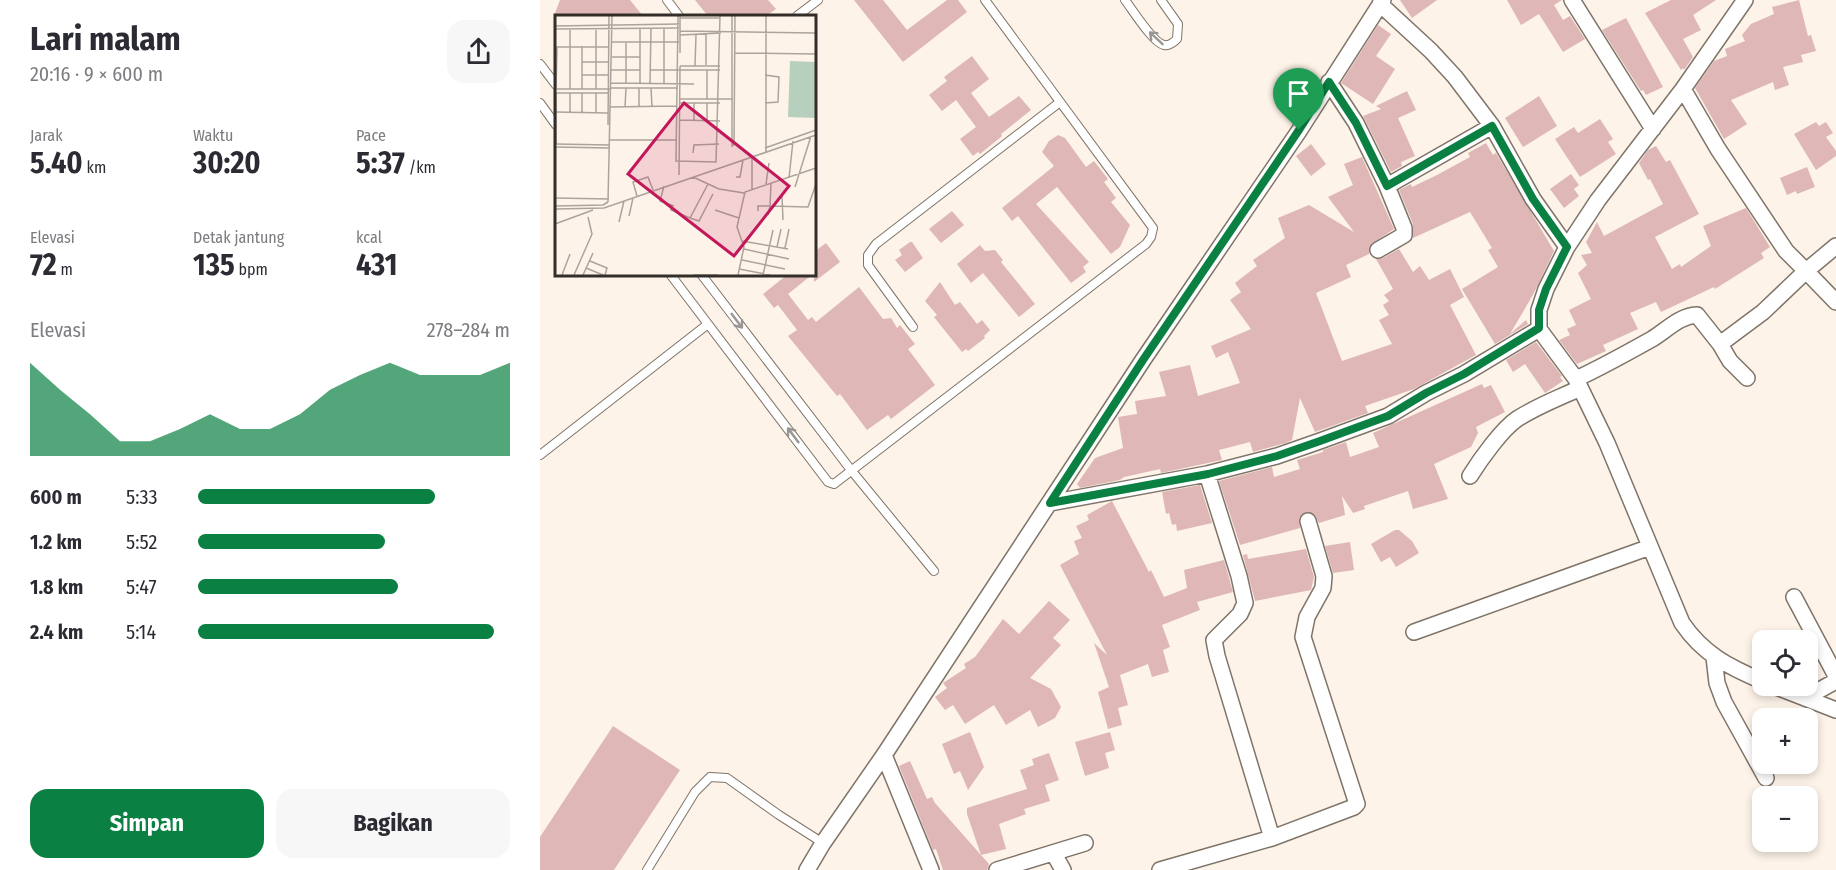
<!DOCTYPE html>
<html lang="id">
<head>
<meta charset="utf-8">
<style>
	body { margin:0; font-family:"Fira Sans Condensed",sans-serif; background:#f7f7f7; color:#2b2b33; height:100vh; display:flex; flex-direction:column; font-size:22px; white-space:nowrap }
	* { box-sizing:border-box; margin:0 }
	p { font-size:20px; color:#7c7c81 }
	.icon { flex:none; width:33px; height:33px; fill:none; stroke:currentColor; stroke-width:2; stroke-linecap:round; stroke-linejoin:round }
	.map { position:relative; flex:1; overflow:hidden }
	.details { display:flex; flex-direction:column; background:#fff; width:540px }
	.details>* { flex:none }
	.controls { position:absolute; left:1212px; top:630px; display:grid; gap:12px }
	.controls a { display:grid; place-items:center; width:66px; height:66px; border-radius:12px; background:#fff; box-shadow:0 3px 9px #0003; font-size:30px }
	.pin { position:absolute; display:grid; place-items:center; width:51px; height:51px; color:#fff; margin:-62px -26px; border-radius:50% 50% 50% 0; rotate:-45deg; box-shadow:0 0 6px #0007 }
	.pin .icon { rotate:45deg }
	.round { display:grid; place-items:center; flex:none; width:63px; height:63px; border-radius:18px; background:#f7f7f7 }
	.headline { display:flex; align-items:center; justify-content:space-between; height:102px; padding:0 30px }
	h1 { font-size:33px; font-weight:700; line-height:45px }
	.figures { display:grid; grid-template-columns:repeat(3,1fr); gap:9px; height:102px; padding:6px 30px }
	.figures div { display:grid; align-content:center }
	.figures b { font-size:30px; font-weight:700 }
	.figures small { font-size:16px; font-weight:400 }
	.figures p { font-size:16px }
	.chart { height:168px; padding:12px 30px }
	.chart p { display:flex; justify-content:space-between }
	.chart svg { width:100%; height:108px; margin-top:6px; fill:#0b8043; opacity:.7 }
	.action { display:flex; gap:12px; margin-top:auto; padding:12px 30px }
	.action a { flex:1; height:69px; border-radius:18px; background:#0b8043; color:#fff; font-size:24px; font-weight:700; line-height:69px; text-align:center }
	.action a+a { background:#f7f7f7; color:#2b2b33 }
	ul { padding:0 30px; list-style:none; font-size:20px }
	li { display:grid; grid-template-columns:96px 72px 1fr; align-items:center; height:45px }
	li i { height:15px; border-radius:8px; background:#0b8043 }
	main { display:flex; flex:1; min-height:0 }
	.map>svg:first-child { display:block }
</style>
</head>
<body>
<main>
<section class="details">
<div class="headline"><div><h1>Lari malam</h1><p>20:16 · 9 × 600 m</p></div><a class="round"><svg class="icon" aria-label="share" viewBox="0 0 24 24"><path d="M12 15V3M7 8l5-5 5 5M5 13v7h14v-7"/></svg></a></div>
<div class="figures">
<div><p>Jarak</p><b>5.40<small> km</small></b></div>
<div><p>Waktu</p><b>30:20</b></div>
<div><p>Pace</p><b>5:37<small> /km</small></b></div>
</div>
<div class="figures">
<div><p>Elevasi</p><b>72<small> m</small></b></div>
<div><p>Detak jantung</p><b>135<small> bpm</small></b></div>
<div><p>kcal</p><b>431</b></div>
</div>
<div class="chart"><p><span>Elevasi</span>278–284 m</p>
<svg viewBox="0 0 160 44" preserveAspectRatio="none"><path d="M0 44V6L10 17L20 27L30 38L40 38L50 33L60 27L70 33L80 33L90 27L100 17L110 11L120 6L130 11L140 11L150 11L160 6V44z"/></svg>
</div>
<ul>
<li><b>600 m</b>5:33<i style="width:76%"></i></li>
<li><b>1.2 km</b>5:52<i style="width:60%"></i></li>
<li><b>1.8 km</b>5:47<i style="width:64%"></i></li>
<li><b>2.4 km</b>5:14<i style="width:95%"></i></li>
</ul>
<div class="action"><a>Simpan</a><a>Bagikan</a></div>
</section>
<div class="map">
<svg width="1296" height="870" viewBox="0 0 1296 870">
	<rect width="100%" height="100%" fill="#fdf3e8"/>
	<!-- building -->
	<path fill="#deb7b6" d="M 20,0 L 90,0 L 103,16 L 14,16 Z
		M 155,0 L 228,0 L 236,9 L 226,16 L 168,16 Z
		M 314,0 L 343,0 L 367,30 L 407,0 L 418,0 L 427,12 L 363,62 Z
		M 860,0 L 897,0 L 872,18 Z
		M 967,0 L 1022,0 L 1014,5 L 1023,20 L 1030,16 L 1045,39 L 1023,52 L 999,14 L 981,25 Z
		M 1131,0 L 1176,0 L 1153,15 L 1161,30 L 1143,39 L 1153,57 L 1144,70 L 1143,68 L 1141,70 L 1105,13 Z
		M 1259,0 L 1268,36 L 1271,35 L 1276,51 L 1261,55 L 1263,62 L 1243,67 L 1249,85 L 1235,90 L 1233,82 L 1191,100 L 1207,124 L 1184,139 L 1155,88 L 1174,61 L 1187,56 L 1185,49 L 1205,41 L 1202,35 L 1211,24 L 1234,14 L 1232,7 Z
		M 1086,18 L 1123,87 L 1106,95 L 1103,90 L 1101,91 L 1062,30 Z
		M 838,25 L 851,34 L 836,56 L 855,69 L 833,104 L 801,83 Z
		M 432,56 L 449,79 L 431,93 L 449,117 L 479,96 L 491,110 L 461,134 L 462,136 L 440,154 L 438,152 L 433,156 L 420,139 L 436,127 L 416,100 L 402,111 L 389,95 L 407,81 L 404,77 Z
		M 867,91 L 876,110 L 858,118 L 875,156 L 861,162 L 862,166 L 851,172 L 823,116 L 841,109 L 836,106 Z
		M 999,96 L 1017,126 L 983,147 L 965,118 Z
		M 1060,119 L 1073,139 L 1068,142 L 1076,154 L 1040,177 L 1015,139 L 1034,127 L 1038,133 Z
		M 1276,122 L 1279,126 L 1286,122 L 1293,133 L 1286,137 L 1296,151 L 1296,156 L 1276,170 L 1254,134 Z
		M 518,135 L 525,138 L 546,167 L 554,161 L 568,179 L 564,182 L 576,198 L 571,202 L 590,225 L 580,247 L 571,254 L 517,187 L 496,204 L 549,262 L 543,267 L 546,272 L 531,283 L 478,216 L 472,221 L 462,208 L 514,166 L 502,152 L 509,141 Z
		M 946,143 L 953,155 L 956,153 L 1014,251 L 994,293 L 970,334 L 986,320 L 988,324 L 955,344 L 922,289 L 958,267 L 948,250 L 952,248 L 930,212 L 873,238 L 873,224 L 859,190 L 871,184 L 872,187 L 897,175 L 930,157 L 928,153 Z
		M 771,144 L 786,164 L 771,176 L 756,156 Z
		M 1116,146 L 1126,162 L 1130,160 L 1159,214 L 1115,237 L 1132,269 L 1140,264 L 1141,267 L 1171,246 L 1163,226 L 1206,208 L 1230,247 L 1221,253 L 1224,258 L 1175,289 L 1174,287 L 1121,312 L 1116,302 L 1090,313 L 1098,329 L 1063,345 L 1066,351 L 1037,364 L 1019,340 L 1030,335 L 1027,329 L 1036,325 L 1029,310 L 1051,299 L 1038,273 L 1047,265 L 1041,255 L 1052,253 L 1046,242 L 1057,222 L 1064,236 L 1123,204 L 1110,179 L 1108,180 L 1099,163 L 1108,150 Z
		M 822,157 L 854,229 L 830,245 L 829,254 L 806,265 L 811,277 L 776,293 L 802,361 L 852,344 L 839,320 L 849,315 L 843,305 L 849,301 L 844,295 L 853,289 L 836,259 L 843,258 L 859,249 L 873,272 L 880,266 L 889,280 L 910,269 L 924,297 L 910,305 L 936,355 L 874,389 L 825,406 L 828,413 L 775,432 L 760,398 L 752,440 L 746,443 L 713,452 L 710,442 L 679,450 L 682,460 L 621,473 L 620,469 L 584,477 L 580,480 L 540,488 L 537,484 L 555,458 L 583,448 L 578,417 L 597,414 L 595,401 L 626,396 L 619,372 L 650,365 L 658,396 L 700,383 L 688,352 L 676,358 L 671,346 L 711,329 L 690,300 L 701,292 L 695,283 L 717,266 L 713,260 L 745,238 L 738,218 L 769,205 L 814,232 L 788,197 L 813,185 L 804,164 Z
		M 1267,167 L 1275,187 L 1257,194 L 1256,191 L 1247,195 L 1240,178 Z
		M 1031,174 L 1039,185 L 1034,189 L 1039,196 L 1024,208 L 1010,189 Z
		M 412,211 L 424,225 L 401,243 L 389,229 Z
		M 370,242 L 372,242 L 383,258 L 365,272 L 355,260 L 362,255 L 359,250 Z
		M 286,243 L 300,262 L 274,282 L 274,252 Z
		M 440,245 L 445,251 L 455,250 L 463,260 L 461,262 L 495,304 L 479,317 L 443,273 L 431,283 L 417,264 Z
		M 248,274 L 273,274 L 248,294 L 268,320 L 272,317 L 276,322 L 319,287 L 343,319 L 351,318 L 357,328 L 360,325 L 375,344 L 368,349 L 395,385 L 351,419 L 348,415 L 327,430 L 300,394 L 297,396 L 248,336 L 257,330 L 238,305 L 234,308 L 223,294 Z
		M 400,282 L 415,305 L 420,302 L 437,324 L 442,320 L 450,330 L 444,336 L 445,338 L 428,351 L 426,349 L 422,352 L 394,317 L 397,315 L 385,301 Z
		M 996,342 L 1022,376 L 1020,377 L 1023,381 L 1005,393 L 985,364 L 973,372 L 966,360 Z
		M 942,384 L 944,388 L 951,385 L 965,412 L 936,427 L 938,433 L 931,447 L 894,464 L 908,499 L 873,509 L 868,491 L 824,506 L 825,509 L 813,513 L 802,496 L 805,515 L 779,523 L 774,514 L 766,512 L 759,518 L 760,528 L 700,545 L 679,481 L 732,467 L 734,477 L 760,469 L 757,460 L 783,452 L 783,450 L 806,442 L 810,457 L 839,447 L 833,433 Z
		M 660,485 L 672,523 L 637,531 L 636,524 L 632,525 L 629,513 L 626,514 L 622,492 Z
		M 572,501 L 609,572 L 611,570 L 624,597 L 647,588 L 644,570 L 684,560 L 693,592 L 657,602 L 660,610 L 622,625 L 630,647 L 623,650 L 629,672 L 612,677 L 608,664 L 580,675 L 588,705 L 578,708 L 582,725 L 568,729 L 558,692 L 569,687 L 554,643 L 567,655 L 520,565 L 539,554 L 534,541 L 542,538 L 536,526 L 549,520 L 547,515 Z
		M 855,530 L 859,530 L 872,541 L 879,553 L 856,567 L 850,557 L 841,562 L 831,544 Z
		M 810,542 L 814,570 L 793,573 L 785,546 Z
		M 766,549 L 774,577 L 771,590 L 715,601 L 703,555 L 707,554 L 708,559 Z
		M 509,601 L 530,620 L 513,638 L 521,645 L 490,678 L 511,689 L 521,707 L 515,718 L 498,727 L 490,710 L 466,725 L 454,705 L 425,724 L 413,705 L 405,710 L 395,697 L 407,688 L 403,683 L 426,668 L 424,664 L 435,657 L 463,619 L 479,634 Z
		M 73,726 L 140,770 L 74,870 L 0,870 L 0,837 Z
		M 430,732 L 444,767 L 428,790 L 420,771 L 414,774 L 402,744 Z
		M 570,732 L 575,750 L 565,753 L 569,768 L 545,776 L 535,742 Z
		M 509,753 L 519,780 L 505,785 L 510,801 L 484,809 L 486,814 L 459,824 L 466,849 L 441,855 L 449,864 L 447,870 L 403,870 L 396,849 L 393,850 L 359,766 L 370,761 L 387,799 L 392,797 L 395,803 L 441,855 L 427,814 L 427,808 L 487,789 L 480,770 L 494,765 L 492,759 Z"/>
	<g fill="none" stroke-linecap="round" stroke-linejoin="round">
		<!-- lane casing -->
		<g stroke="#7f7468" stroke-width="10">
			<path id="lane" d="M 127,0 L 139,16
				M 585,0 C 592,9 613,43 624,45 C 629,46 634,42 637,39 L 638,24 L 621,0
				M 257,16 L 278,0
				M 0,64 L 16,85
				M 0,103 L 16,125
				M 130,274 L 288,482 L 294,484 L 606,244 L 611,237 L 613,228 L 445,0
				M 161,274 L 311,470 L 394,571
				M 373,327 L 328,265 L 328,255 L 336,244 L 520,102
				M 0,455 L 168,324
				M 107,870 L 155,792 L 170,777 L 187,778 L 239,815 L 283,843"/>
		</g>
		<!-- street casing -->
		<g stroke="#7f7468" stroke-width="18">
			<path id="street" d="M 1032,0 L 1113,129
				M 1205,0 L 1143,89 L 1058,200 L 1027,247 L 1006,289 L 999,310 L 999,329 L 1036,379 L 1067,443 L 1142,623 C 1163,654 1189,667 1222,681
				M 840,4 L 891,51 L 915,77 L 952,126 L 993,199 L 1027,247
				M 789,82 L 816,123 L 847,186 L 864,228 L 864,235 L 838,250
				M 1143,89 L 1178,149 L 1246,251 L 1266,271 L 1223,312 L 1180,344 L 1190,361 L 1207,378
				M 847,186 L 952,126
				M 1296,246 L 1266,271 L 1296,302
				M 1036,379 C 1062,367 1087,353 1112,339 C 1127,330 1139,316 1157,315 L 1180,344
				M 930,476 C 940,460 962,429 977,419 C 997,406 1019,398 1040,388
				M 510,503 L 667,474 L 737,456 L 780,441 L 848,416 L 886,393 L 924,374 L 999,329
				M 1254,597 L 1296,676
				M 874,632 L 1110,547
				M 1174,657 L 1177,683 L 1184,702 L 1226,778
				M 1234,686 L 1296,710
				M 1265,698 L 1296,681
				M 344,755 L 391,870
				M 732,838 L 814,807 L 817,804 L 763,637 L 767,617 L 783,588 L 784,576 L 768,521
				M 514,854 L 523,870
				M 267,870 L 283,843 L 344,755 L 603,360 L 759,131 L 843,0
				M 457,870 L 545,843
				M 620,870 L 732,838 L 677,656 L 674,640 L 700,614 L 705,603 L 699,576 L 667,474"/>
		</g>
		<!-- lane -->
		<use href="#lane" stroke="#fff" stroke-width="8"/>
		<!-- street -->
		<use href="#street" stroke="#fff" stroke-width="15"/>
	</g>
	<!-- one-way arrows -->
	<defs><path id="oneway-shaft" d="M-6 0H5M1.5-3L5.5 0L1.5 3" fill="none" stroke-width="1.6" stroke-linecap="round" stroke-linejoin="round" transform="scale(1.5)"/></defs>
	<g stroke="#999694">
		<use href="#oneway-shaft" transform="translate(616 38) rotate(-137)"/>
		<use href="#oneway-shaft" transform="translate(197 321) rotate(53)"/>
		<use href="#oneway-shaft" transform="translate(253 435) rotate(-127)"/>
	</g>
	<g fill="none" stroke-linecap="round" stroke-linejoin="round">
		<!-- route casing -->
		<g stroke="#fff" stroke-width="12">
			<path id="route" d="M 789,82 L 816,123 L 847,186 L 952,126 L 993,199 L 1027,247 L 1006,289 L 999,310 L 999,328 L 924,374 L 886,393 L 848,416 L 780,441 L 737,456 L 668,474 L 510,503 L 603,360 L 759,130 Z"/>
		</g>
		<!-- route -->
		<use href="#route" stroke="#0b8043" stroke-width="8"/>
	</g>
	<!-- overview -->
	<g transform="translate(15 15)">
		<rect width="261" height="261" fill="#fdf3e8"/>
		<path d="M 235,46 L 261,47 L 261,103 L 233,102 Z" fill="#b7d0bd"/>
		<path fill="none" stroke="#aca49c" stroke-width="1.5" d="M 123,1 L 121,146 L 161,147 L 165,1M 177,1 L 177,131 L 179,130M 211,1 L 211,137M 125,3 L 165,3M 0,11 L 124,9M 0,14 L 124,13M 85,14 L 85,68M 15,15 L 15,74M 125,16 L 261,18M 125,20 L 166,18M 57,27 L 124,27M 27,31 L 27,74M 0,32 L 53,32M 125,38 L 125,1M 180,38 L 261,39M 57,42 L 85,42M 27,47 L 53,47M 151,50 L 151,19M 125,51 L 165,51M 140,51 L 141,20M 56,55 L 85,55M 95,55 L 165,55M 27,60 L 53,60M 210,60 L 224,62 L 223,87 L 210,88M 56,68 L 139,69M 71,68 L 71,28M 95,68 L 96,14M 109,69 L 109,14M 56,73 L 123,73M 84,73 L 84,92M 96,73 L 97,92M 0,74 L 55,74M 1,74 L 2,32M 41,74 L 41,15M 0,78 L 54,78M 125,84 L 178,84M 152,84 L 152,55M 125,88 L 165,88M 55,92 L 122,91M 70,92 L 71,73M 0,97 L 53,98M 15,97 L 15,78M 27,97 L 27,78M 41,97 L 41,78M 125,105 L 165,106M 139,106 L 139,88M 152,106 L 152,88M 53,110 L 54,1M 55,125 L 122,125M 0,129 L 55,130M 1,129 L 1,78M 179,130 L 180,1M 0,132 L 55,133M 210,133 L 261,115M 138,138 L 139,130 L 164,129M 124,160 L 125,51M 138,162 L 164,174 L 189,178M 181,162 L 185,162 L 188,145M 234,163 L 238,126M 211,169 L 214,148M 109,171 L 105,186 L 119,191M 240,172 L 256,121M 197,174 L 197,143M 82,181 L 78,167 L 93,162 L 98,175M 227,181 L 228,205M 0,183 L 54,184M 53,187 L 57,1M 116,190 L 116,195 L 135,203 L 153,169M 0,191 L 48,190 L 53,187M 0,194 L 49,193 L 261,120M 160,195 L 184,203M 203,196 L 203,191 L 215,191 L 216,168M 213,200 L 215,191 L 253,192 L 261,169M 74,201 L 78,183M 135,203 L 144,206 L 158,179M 64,207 L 69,186M 0,209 L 38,195M 187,226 L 233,234M 222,232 L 226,214M 230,233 L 234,214M 189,234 L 234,244M 187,245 L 230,254M 35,246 L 52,253 L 50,260M 31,253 L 48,260M 184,254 L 215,260M 7,260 L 15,239M 19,260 L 37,219 L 33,202M 28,260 L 38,238M 138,260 L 163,260M 183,260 L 189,232 L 182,212 L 190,177 L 261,153M 208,260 L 218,215"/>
		<path fill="#c2185b" fill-opacity="0.15" stroke="#c2185b" stroke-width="3" d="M 129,88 L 234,171 L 179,241 L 73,159 Z"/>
		<rect width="261" height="261" fill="none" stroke="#332e29" stroke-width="3"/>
	</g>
</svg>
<div class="controls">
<a><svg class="icon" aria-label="locate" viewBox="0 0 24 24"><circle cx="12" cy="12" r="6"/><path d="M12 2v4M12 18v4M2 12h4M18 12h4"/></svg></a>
<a>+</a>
<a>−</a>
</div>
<div class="pin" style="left:759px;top:130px;background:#1e9e55"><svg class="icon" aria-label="arrive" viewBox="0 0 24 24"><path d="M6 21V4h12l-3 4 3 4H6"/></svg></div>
</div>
</main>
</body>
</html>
